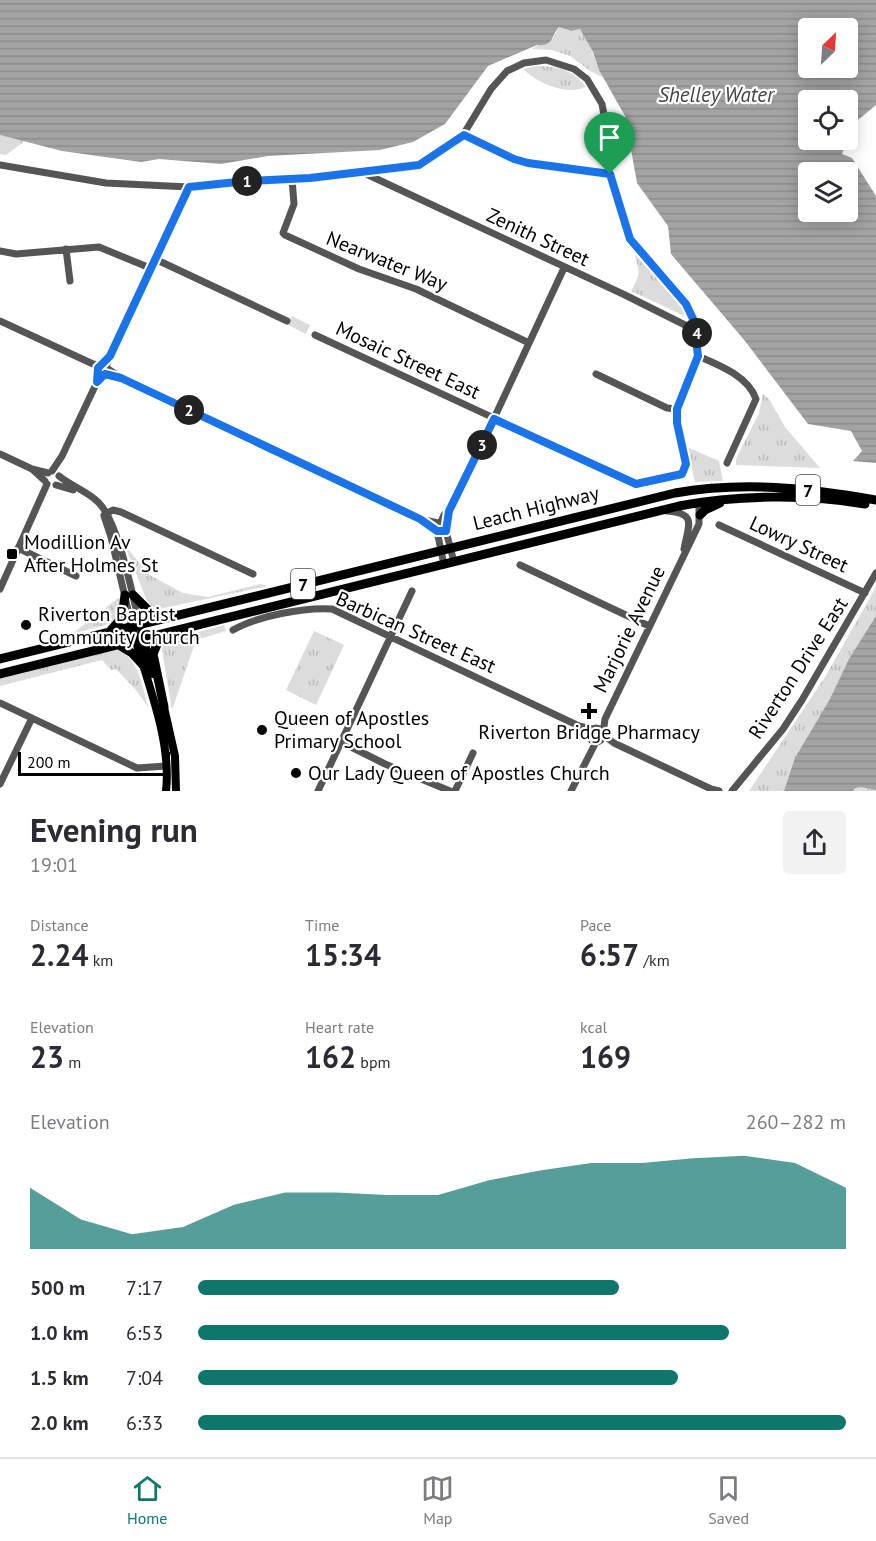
<!DOCTYPE html>
<html lang="en">
<head>
<meta charset="utf-8">
<style>
	body { margin:0; font-family:"PT Sans",sans-serif; background:#f2f2f3; color:#2b2b33; height:100vh; display:flex; flex-direction:column; font-size:22px; white-space:nowrap }
	* { box-sizing:border-box; margin:0 }
	p { font-size:20px; color:#7c7c81 }
	.icon { flex:none; width:33px; height:33px; fill:none; stroke:currentColor; stroke-width:2; stroke-linecap:round; stroke-linejoin:round }
	.map { position:relative; height:791px; overflow:hidden }
	.sheet { display:flex; flex-direction:column; background:#fff; flex:1 }
	.sheet>* { flex:none }
	.needle { width:39px; rotate:25deg }
	.tools { position:absolute; left:798px; top:18px; display:grid; gap:12px }
	.tools a { display:grid; place-items:center; width:60px; height:60px; border-radius:6px; background:#fff; box-shadow:0 3px 15px #0003; font-size:30px }
	.scale { position:absolute; left:18px; bottom:15px; width:152px; box-sizing:border-box; padding-left:6px; border:3px solid #000; border-top:0; font-size:16px; line-height:21px; white-space:nowrap; color:#000; -webkit-text-stroke:4px #fff; paint-order:stroke }
	.pin { position:absolute; display:grid; place-items:center; width:51px; height:51px; color:#fff; margin:-62px -26px; border-radius:50% 50% 50% 0; rotate:-45deg; box-shadow:0 0 6px #0007 }
	.pin .icon { rotate:45deg }
	.km { position:absolute; width:30px; height:30px; margin:-15px; border-radius:50%; background:#222; color:#fff; font-size:16px; line-height:30px; text-align:center }
	.round { display:grid; place-items:center; flex:none; width:63px; height:63px; border-radius:6px; background:#f2f2f3 }
	.head { display:flex; align-items:center; justify-content:space-between; height:102px; padding:0 30px }
	h1 { font-size:33px; font-weight:700; line-height:45px }
	.stats { display:grid; grid-template-columns:repeat(3,1fr); gap:9px; height:102px; padding:6px 30px }
	.stats div { display:grid; align-content:center }
	.stats b { font-size:30px; font-weight:700 }
	.stats small { font-size:16px; font-weight:400 }
	.stats p { font-size:16px }
	.chart { height:168px; padding:12px 30px }
	.chart p { display:flex; justify-content:space-between }
	.chart svg { width:100%; height:108px; margin-top:6px; fill:#0f766e; opacity:.7 }
	ul { padding:0 30px; list-style:none; font-size:20px }
	li { display:grid; grid-template-columns:96px 72px 1fr; align-items:center; height:45px }
	li i { height:15px; border-radius:8px; background:#0f766e }
	.tab-bar { display:flex; justify-content:space-around; align-items:center; height:84px; border-top:2px solid #e1e1e2; background:#fff; font-size:16px; color:#7c7c81 }
	.tab-bar a { display:grid; justify-items:center; gap:3px }
	.tab-bar .active { color:#0f766e }
	.map>svg:first-child { display:block }
</style>
</head>
<body>
<div class="map">
<svg width="876" height="791" viewBox="0 0 876 791">
	<defs>
		<pattern id="grass-tufts" width="24" height="20" patternUnits="userSpaceOnUse" patternTransform="scale(1.5)"><rect width="24" height="20" fill="#dcdcdc"/><path d="M3 7l-1-3M5 7V3M7 7l1-3M15 17l-1-3M17 17v-4M19 17l1-3" fill="none" stroke="#bbb"/></pattern>
		<pattern id="water-rules" width="6" height="5" patternUnits="userSpaceOnUse" patternTransform="scale(1.5)"><rect width="6" height="5" fill="#a3a3a3"/><path d="M0 2.5h6" fill="none" stroke="#8b8b8b"/></pattern>
	</defs>
	<rect width="100%" height="100%" fill="#fff"/>
	<!-- grass -->
	<path fill="url(#grass-tufts)" d="M 559,27 L 571,31 L 580,29 C 592,43 594,63 604,78 L 590,71 L 570,56 L 552,50 L 531,49 L 553,38 Z
		M 537,66 C 558,66 573,70 586,87 C 567,96 537,83 523,69 Z
		M 0,135 L 25,141 L 6,155 L 0,154 Z
		M 638,254 L 683,305 L 689,318 L 631,291 C 639,276 641,274 635,256 Z
		M 292,316 L 310,325 L 306,334 L 288,325 Z
		M 763,394 L 769,399 L 785,427 L 820,468 L 736,465 L 736,459 L 759,413 Z
		M 687,447 L 719,461 L 723,481 L 695,482 Z
		M 124,544 L 148,574 L 183,593 L 208,597 L 260,584 L 268,586 L 159,609 L 151,606 L 147,601 Z
		M 876,587 L 876,791 L 749,791 L 825,677 Z
		M 118,598 L 121,598 L 122,609 L 113,623 L 72,634 Z
		M 224,625 L 226,631 L 196,640 L 172,710 L 162,650 L 163,645 L 166,641 Z
		M 314,631 L 344,645 L 316,705 L 286,690 Z
		M 119,648 C 141,666 141,682 148,707 L 136,690 L 116,669 L 111,670 L 102,660 L 0,686 L 0,677 Z"/>
	<!-- water -->
	<path fill="url(#water-rules)" fill-rule="evenodd" d="M 0,0 L 876,0 L 876,105 L 853,124 L 842,154 L 852,158 L 876,196 L 876,463 L 853,461 L 862,451 L 851,431 L 808,424 L 745,341 L 671,254 L 668,226 L 637,183 L 625,116 L 599,70 L 593,52 L 580,29 L 571,31 L 559,27 C 551,36 553,47 537,45 L 488,66 L 445,124 L 413,142 L 380,150 L 268,156 L 221,164 L 159,159 L 141,162 L 62,151 L 0,135 ZM 808,28 L 848,28 L 848,68 L 808,68 ZM 808,100 L 848,100 L 848,140 L 808,140 ZM 808,172 L 848,172 L 848,212 L 808,212 Z
		M 876,616 L 876,790 L 861,787 L 855,788 L 853,791 L 784,791 L 795,758 L 830,699 L 849,659 Z"/>
	<g fill="none" stroke-linecap="round" stroke-linejoin="round">
		<!-- minor -->
		<path stroke="#555" stroke-width="7" d="M 463,135 L 514,159 L 528,163 L 610,174
			M 0,165 L 106,183 L 189,187 L 247,181 L 310,178 L 419,165 L 463,135 L 491,89 L 507,71 L 524,63 L 546,60 L 574,69 L 587,79 L 602,104 L 606,126 L 610,174 L 630,239 L 686,304 L 694,321 L 698,356 L 677,409 L 677,423 L 686,464 L 682,474 L 636,484 L 315,335
			M 364,173 L 625,295 L 697,331
			M 292,179 L 294,204 L 283,233 L 285,235 L 359,269 L 416,289 L 529,343
			M 66,249 L 70,281
			M 0,251 L 16,254 L 99,247 L 150,268
			M 155,259 L 287,321
			M 0,321 L 93,364 L 100,365
			M 698,356 C 719,365 748,376 756,399 L 727,463
			M 106,366 L 189,187
			M 108,369 L 121,378 L 420,519 L 447,525
			M 596,374 L 667,408 L 677,409
			M 0,454 L 32,469 L 48,473
			M 32,469 L 45,481
			M 52,471 L 62,456 L 97,382 L 104,375
			M 59,476 C 71,486 87,491 98,502 C 119,522 132,595 140,625
			M 56,485 L 73,490
			M 449,511 L 446,531 L 454,562
			M 667,511 C 698,513 688,526 684,549
			M 104,515 L 113,510 L 121,512 L 253,574
			M 104,516 L 111,537 L 132,627
			M 719,525 L 865,593
			M 18,548 L 76,576
			M 444,565 L 437,531 L 444,515 L 455,502 L 564,268
			M 520,565 L 649,626
			M 0,589 L 47,484
			M 233,630 C 257,616 305,607 332,609 L 579,726 L 592,729
			M 0,703 L 137,768 L 166,766
			M589 735a7 7 0 1 1 14 0a7 7 0 1 1-14 0Z
			M 603,734 L 605,719 L 699,524 L 699,507 L 695,503
			M 603,735 L 614,743 L 711,789 L 719,791
			M 341,742 L 385,764 L 450,791
			M 0,784 L 32,718
			M 318,791 L 412,591
			M 455,791 L 473,753
			M 571,791 L 596,742
			M 732,791 L 783,729 L 802,700 L 876,573"/>
		<!-- major -->
		<path stroke="#000" stroke-width="8" d="M 140,625 L 153,674
			M 132,627 C 145,678 172,738 166,791
			M 163,703 L 175,756 L 176,791"/>
		<!-- highway -->
		<path stroke="#000" stroke-width="9" d="M 700,515 L 705,510 L 720,503
			M 133,595 L 151,613 L 164,617
			M 111,630 L 122,618 L 125,595
			M 119,645 L 132,653 L 143,665
			M 0,659 L 675,493 C 743,481 808,488 876,500
			M 0,674 L 679,506 C 737,495 807,494 865,504
			M 164,707 L 153,654 L 158,642 L 168,634"/>
	</g>
	<g fill="none" stroke-linecap="round" stroke-linejoin="round">
		<!-- route casing -->
		<g stroke="#fff" stroke-width="12">
			<path id="route" d="M 464,135 L 514,159 L 528,163 L 610,174 L 630,239 L 686,304 L 694,321 L 698,356 L 677,409 L 677,423 L 686,464 L 682,474 L 636,484 L 494,419 L 449,511 L 446,531 L 437,531 L 420,519 L 121,378 L 105,374 L 97,382 L 98,368 L 110,356 L 189,187 L 247,181 L 310,178 L 419,165 Z"/>
		</g>
		<!-- route -->
		<use href="#route" stroke="#1a73e8" stroke-width="8"/>
	</g>
	<!-- markers -->
	<g fill="#000" stroke="#fff" stroke-width="2">
		<rect x="6" y="548" width="12" height="12" rx="3"/>
		<circle cx="26" cy="625" r="6"/>
		<path d="M586 702h6v6h6v6h-6v6h-6v-6h-6v-6h6z"/>
		<circle cx="262" cy="730" r="6"/>
		<circle cx="296" cy="773" r="6"/>
	</g>
	<g text-anchor="middle" dominant-baseline="central" stroke-width="4.5" stroke-linejoin="round" paint-order="stroke">
		<!-- shield labels -->
		<g fill="#fff" stroke="#4c4c4c" stroke-width="1.5">
			<rect x="796" y="475" width="24" height="30" rx="4.5"/>
			<rect x="291" y="569" width="24" height="30" rx="4.5"/>
		</g>
		<g font-size="18" font-weight="bold" fill="#000">
			<text x="808" y="490">7</text>
			<text x="303" y="584">7</text>
		</g>
		<!-- street labels -->
		<g font-size="20" fill="#000" stroke="#fff">
			<text transform="translate(538 237) rotate(25)">Zenith Street</text>
			<text transform="translate(387 261) rotate(22)">Nearwater Way</text>
			<text transform="translate(408 360) rotate(25)">Mosaic Street East</text>
			<text transform="translate(536 508) rotate(-14)">Leach Highway</text>
			<text transform="translate(799 544) rotate(25)">Lowry Street</text>
			<text transform="translate(629 629) rotate(-64)">Marjorie Avenue</text>
			<text transform="translate(416 632) rotate(24)">Barbican Street East</text>
			<text transform="translate(798 668) rotate(-57)">Riverton Drive East</text>
		</g>
		<!-- poi labels -->
		<g font-size="20" fill="#000" stroke="#fff" text-anchor="start">
			<text x="24" y="542">Modillion Av<tspan x="24" dy="23">After Holmes St</tspan></text>
			<text x="38" y="614">Riverton Baptist<tspan x="38" dy="23">Community Church</tspan></text>
			<text x="274" y="718">Queen of Apostles<tspan x="274" dy="23">Primary School</tspan></text>
			<text x="589" y="732" text-anchor="middle">Riverton Bridge Pharmacy</text>
			<text x="308" y="773">Our Lady Queen of Apostles Church</text>
		</g>
		<!-- water labels -->
		<g font-size="21" font-style="italic" fill="#444" stroke="#fff">
			<text x="716" y="94">Shelley Water</text>
		</g>
	</g>
</svg>
<div class="tools">
<a><svg class="needle" viewBox="-14 -14 28 28"><path d="M0-13l5 13h-10z" fill="#e53935"/><path d="M0 13l5-13h-10z" fill="#7c7c81"/></svg></a>
<a><svg class="icon" aria-label="locate" viewBox="0 0 24 24"><circle cx="12" cy="12" r="6"/><path d="M12 2v4M12 18v4M2 12h4M18 12h4"/></svg></a>
<a><svg class="icon" aria-label="layers" viewBox="0 0 24 24"><path d="M12 4l9 5-9 5-9-5zM3 14l9 5 9-5"/></svg></a>
</div>
<div class="scale">200 m</div>
<div class="pin" style="left:610px;top:174px;background:#1e9e55"><svg class="icon" aria-label="arrive" viewBox="0 0 24 24"><path d="M6 21V4h12l-3 4 3 4H6"/></svg></div>
<b class="km" style="left:247px;top:181px">1</b>
<b class="km" style="left:189px;top:410px">2</b>
<b class="km" style="left:482px;top:445px">3</b>
<b class="km" style="left:697px;top:333px">4</b>
</div>
<section class="sheet">
<div class="head"><div><h1>Evening run</h1><p>19:01</p></div><a class="round"><svg class="icon" aria-label="share" viewBox="0 0 24 24"><path d="M12 15V3M7 8l5-5 5 5M5 13v7h14v-7"/></svg></a></div>
<div class="stats">
<div><p>Distance</p><b>2.24<small> km</small></b></div>
<div><p>Time</p><b>15:34</b></div>
<div><p>Pace</p><b>6:57<small> /km</small></b></div>
</div>
<div class="stats">
<div><p>Elevation</p><b>23<small> m</small></b></div>
<div><p>Heart rate</p><b>162<small> bpm</small></b></div>
<div><p>kcal</p><b>169</b></div>
</div>
<div class="chart"><p><span>Elevation</span>260–282 m</p>
<svg viewBox="0 0 160 44" preserveAspectRatio="none"><path d="M0 44V19L10 32L20 38L30 35L40 26L50 21L60 21L70 22L80 22L90 16L100 12L110 9L120 9L130 7L140 6L150 9L160 19V44z"/></svg>
</div>
<ul>
<li><b>500 m</b>7:17<i style="width:65%"></i></li>
<li><b>1.0 km</b>6:53<i style="width:82%"></i></li>
<li><b>1.5 km</b>7:04<i style="width:74%"></i></li>
<li><b>2.0 km</b>6:33<i style="width:100%"></i></li>
</ul>
</section>
<nav class="tab-bar">
<a class="active"><svg class="icon" aria-label="home" viewBox="0 0 24 24"><path d="M3 11l9-7 9 7M6 9v11h12V9"/></svg>Home</a>
<a><svg class="icon" aria-label="map" viewBox="0 0 24 24"><path d="M3 6l6-2 6 2 6-2v14l-6 2-6-2-6 2zM9 4v14M15 6v14"/></svg>Map</a>
<a><svg class="icon" aria-label="saved" viewBox="0 0 24 24"><path d="M7 4h10v16l-5-4-5 4z"/></svg>Saved</a>
</nav>
</body>
</html>
